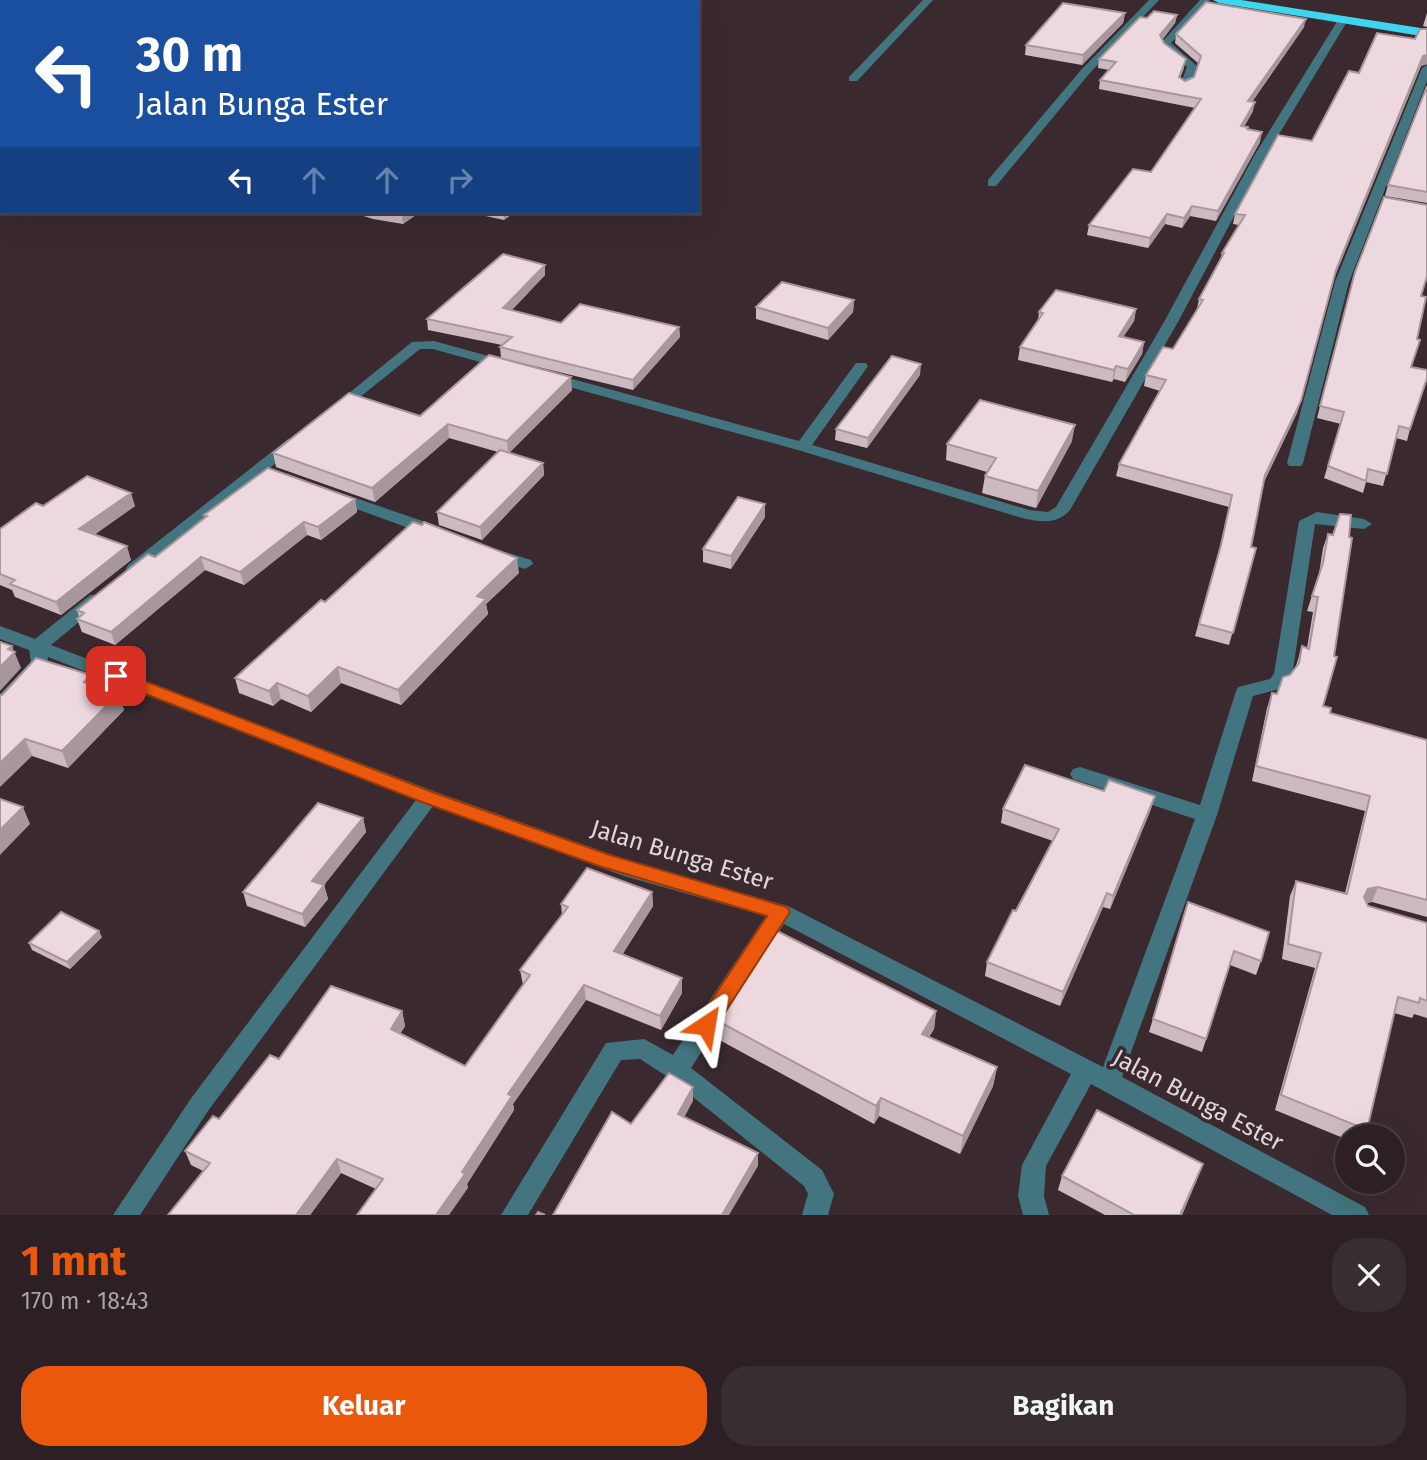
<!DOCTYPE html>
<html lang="id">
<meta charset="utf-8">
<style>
:root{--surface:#2c2024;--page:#382d31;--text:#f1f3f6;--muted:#a6a3a6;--line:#483e41;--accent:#ea580c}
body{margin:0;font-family:"Fira Sans",sans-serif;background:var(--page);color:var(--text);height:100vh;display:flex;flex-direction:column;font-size:26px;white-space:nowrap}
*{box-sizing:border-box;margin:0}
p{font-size:23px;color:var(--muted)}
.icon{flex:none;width:38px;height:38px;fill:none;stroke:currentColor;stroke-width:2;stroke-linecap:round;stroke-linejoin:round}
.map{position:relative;height:1215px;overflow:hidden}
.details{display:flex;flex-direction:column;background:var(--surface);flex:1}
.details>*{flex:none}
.hud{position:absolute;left:0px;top:0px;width:700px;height:214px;box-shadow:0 7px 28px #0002,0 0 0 2px var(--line);background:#1a4fa0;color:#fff;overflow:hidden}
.buttons{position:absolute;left:1335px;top:1124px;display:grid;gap:14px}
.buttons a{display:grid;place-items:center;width:70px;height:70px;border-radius:50%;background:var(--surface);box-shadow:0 7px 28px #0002,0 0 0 2px var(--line);font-size:35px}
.pin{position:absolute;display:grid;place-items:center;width:60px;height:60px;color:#fff;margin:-30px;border-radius:14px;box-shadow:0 4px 10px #0006}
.me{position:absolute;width:77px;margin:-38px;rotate:33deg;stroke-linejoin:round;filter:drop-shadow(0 0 5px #0008)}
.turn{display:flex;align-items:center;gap:24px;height:147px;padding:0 21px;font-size:32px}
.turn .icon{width:91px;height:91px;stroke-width:2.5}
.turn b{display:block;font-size:49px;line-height:60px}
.lanes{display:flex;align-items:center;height:66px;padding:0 21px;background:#0003;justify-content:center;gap:35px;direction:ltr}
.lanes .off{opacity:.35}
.round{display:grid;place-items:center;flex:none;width:74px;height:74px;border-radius:28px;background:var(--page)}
.headline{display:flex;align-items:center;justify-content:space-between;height:119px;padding:0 21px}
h1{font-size:42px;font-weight:700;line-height:52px;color:var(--accent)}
.primary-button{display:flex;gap:14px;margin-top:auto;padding:14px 21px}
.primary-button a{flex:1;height:80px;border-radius:28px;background:var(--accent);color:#fff;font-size:28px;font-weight:700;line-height:80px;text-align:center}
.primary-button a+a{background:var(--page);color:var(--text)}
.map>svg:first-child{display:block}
</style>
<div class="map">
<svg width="1427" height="1215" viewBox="0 0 1427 1215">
<rect width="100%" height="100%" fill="#3a2a30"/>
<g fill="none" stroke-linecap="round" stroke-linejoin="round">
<path fill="#42757f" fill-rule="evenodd" d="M56,0h12l-14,2z
M923,0h10l-76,81h-8v-4z
M1149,0h10l-70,74 -93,112h-8v-6l93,-110z
M1200,0h10l-39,43 26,23 -7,19 -5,3 -5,-3 7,-18 -23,-17 -3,-7z
M1343,17l5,3 -82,136 -88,166 -108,188c-13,15 -30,12 -48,8l-224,-68 -254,-70 -2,-3 2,-3h10l245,67 57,-78h10l2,3 -56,79 217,65 19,2 8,-5 108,-185 90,-166 84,-136z
M0,26h2v6h-2z
M1427,65v16l-78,201 -46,181 -2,3h-12l-2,-3 48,-181 87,-214z
M434,341l76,21 2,3 -7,4 -72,-20h-13l-80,64 -5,1 -7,-4 84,-68z
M293,437l8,5 -3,3 -158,128h-12l-2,-4 2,-4 160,-126z
M335,491l105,36 2,4 -2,4h-12l-99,-36 -2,-3 2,-3z
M1317,512l47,7 8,5 -8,5 -49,-5 -23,152 -9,12 -30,8 -36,119 -95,262 243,130 4,8h-37l-241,-131 -45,82 -2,30 5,19h-26l-5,-19 4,-31 49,-91 -287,-150 -93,144 131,102 12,24 -6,21h-26l6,-21 -4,-8 -136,-109 -28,-18 -19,1 -93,155h-27l105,-172 38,-4 29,16 93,-139 -142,-40 -191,-70 -225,305 -68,104h-27l79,-118 224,-297 -368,-143 -2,10 -39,43 -7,1v-17l31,-32 -2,-12 -29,-11v-13l35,13 55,-44h12l3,4 -3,4 -51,42 385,147 199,71 153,43 315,161 92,-248 -122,-40 -3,-5 3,-5 7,-2 120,38 36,-114 2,-4 32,-8 4,-5 25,-153z
M496,549l35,11 2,4 -8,5 -35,-11 -2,-4 2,-4z"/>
<path fill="#3ed5ee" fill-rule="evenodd" d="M1213,0h28l186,29v8l-208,-34z"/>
</g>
<path fill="#cdbac0" d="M69,0h64l-3,2h-61z
M1125,13l-2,10 -41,42 -57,-10 1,-10z
M1427,13v14l-4,-1z
M1177,15l-2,8 -13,17 22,28 -4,10 5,3 9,-4 5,-13 -24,-21 1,-9 128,-7 -52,75 1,9 -9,16h4v2l12,13 -44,79 -26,-5 -8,12 -17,-4 -17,24 -61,-13 2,-10 62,-53 44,-64 -96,-19 1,-9 9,-10 -11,-2 1,-9 48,-41z
M1427,29v35l-6,2 -88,214 -36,133 -34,71 -12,63 5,1 -27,97 -34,-9 24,-84 10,-45 -113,-31 3,-12 41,-73 -16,-5 2,-11 27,-26 24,-40 2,-10 21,-37 2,-9 17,-28 -6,-1 2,-10 77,-73 47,-68 56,-34z
M1427,86v117l-42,-7 3,-11z
M351,212h69l-17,12 -30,-5z
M467,212h48l-11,8z
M545,265v10l-33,35 49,13 118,4 1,10 -47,53 -132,-32 -1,-11 2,-2 -74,-15 -1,-11z
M1355,272l66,24 -10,71 -1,62 -3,12 -11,-3 -13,48 -17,-4 -3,11 -39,-15 17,-54 -24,-6z
M854,300l-1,12 -25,28 -72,-21v-12z
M1136,309l-2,12 -11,16 21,5 -2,12 -17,28 -11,-3 -2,3 -94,-22 2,-13 18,-26 1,-9z
M920,375l-53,73 -32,-8 1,-11z
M572,390l-63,63 34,10 1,12 -62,65 -43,-15 -2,-13 61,-60 -49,-14 -74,64 -99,-35 -3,-14 147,-37z
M1072,441l-36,67 -54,-15 3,-17 2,-4 -41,-12 1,-16z
M355,499l2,13 -36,28 -14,-5 -63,50 -39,-15 -90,75 -33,-13 -5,-13 2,-2 -2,-7 78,-53 50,-40 -1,-2z
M765,504v13l-34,52 -28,-7v-13z
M43,506h92l-41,29 37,25 -70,55 -46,-18 -3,-7 -12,-5v-56z
M1328,534l-5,172 7,7 97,27v177l-55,-15 -5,1 1,3 59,17v95l-13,-4 -2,4 -18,-5 -27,117 -2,6h-17v4l-73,-30 40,-142 -33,-9 8,-63 6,-15 49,12 20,-82 -113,-30 15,-73 5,-15 5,1 19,-28 6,-20 5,2 6,-36 -6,-1 12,-37 4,-26z
M519,573l-33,31 2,10 -87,91 -60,-22 -30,29 -30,-13 -8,7 -34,-13 -4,-15 90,-76z
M91,675l4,11 24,7 5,17 -56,58 -36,-12 -32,-61z
M1003,809h148l-41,100 -7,-2 -43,99 -75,-30 2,-14 66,-121 -52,-18z
M363,818l3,14 -42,53 4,14 -23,28 -58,-21 -4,-14z
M652,892l1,14 -31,49 60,38 -21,37 -75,-30 -73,104 1,6 -47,74 1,4 -92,1 -35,-16 -31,42h-142l35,-44 -12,-6 -6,-14 34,-32 60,-60 123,-48 3,15 -5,8 65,32 58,-81 -3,-15 42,-55 -1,-11z
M1188,902l73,59 -5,14 -26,-10 -28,87 -53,-20z
M102,937l-32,32 -38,-19 -3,-7z
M936,1011l-2,18 -5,8 68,30 -4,19 -33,68 -81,-38 -5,8 -160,-87v-18z
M1062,1176l136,1 -16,38h-77l-47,-25z"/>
<path fill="#a7979c" d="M118,0h15l-3,2h-13z
M690,0h12l-4,3v-1h-10z
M1125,13l-2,10 -41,42 1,-10z
M1177,15l-2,8 -16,21 1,-9z
M1306,19l-2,8 -58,83 2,-9z
M1427,55v9l-6,2 -88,215 3,-11 87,-214z
M1255,102l-2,9 -14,24 2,-9z
M1262,132l-2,10 -44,79 2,-10z
M1192,206l-2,10 -8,12 2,-10z
M405,212h15l-17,12 -1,-10z
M504,212h11l-11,8z
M1167,214l-2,10 -17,24 2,-10z
M545,265v10l-41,43 -1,-10z
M854,300l-1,12 -25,28v-12z
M1136,309l-2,12 -18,27 3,-12z
M679,327l1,10 -47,53v-10z
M1144,342l-2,12 -17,28 3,-13z
M921,364l-1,11 -53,73 1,-10z
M1116,366l-2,13 -2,3 2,-12z
M571,377l1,13 -64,64 -1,-13z
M1301,401l-4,12 -36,74 4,-12z
M448,424l1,14 -74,64 -3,-14z
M1075,425l-3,16 -36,67 2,-17z
M543,463l1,12 -62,65 -2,-13z
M131,493l4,13 -52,36 -4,-13z
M355,499l2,13 -36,28 -3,-13z
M765,504v13l-34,52v-13z
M304,522l3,13 -63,50 -4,-13z
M127,546l4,14 -70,55 -5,-13z
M201,557l4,13 -90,75 -4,-13z
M517,558l2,15 -33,31 2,10 -87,91 -3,-15 79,-94z
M12,646l9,22 -21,23v-24l8,-18z
M338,667l3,16 -30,29 -3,-16z
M91,675l6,16 -13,-9z
M277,683l4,16 -8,7 -4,-15z
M119,693l5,17 -56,58 -6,-17z
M25,739l7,17 -32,31v-24z
M1155,796l-4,13 -41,100 3,-13z
M23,807l7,17 -30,31v-25z
M363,818l3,14 -50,63 -4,-14z
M324,885l4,14 -23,28 -3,-13z
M1378,887l-6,15 -10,2 2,-7 4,-8z
M652,892l1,14 -38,60 -1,-15z
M1107,893l-4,14 -43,99 3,-14z
M99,931l3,6 -32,32 -3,-7z
M682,978v15l-21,37 -1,-14z
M584,985l2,15 -73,104 1,6 -47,74 1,4 -19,27h-13l72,-121z
M402,1011l3,15 -11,18 -3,-15z
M936,1011l-2,18 -15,23 3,-18z
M997,1067l-4,19 -33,68 3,-18z
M693,1087v14l-14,26 -1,-13z
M881,1098l-2,18 -5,8 2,-18z
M758,1153v13l-29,49h-7z
M337,1159l4,14 -31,42h-14z
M1203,1164l-21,51h-2z"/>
<path fill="#eed8df" stroke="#a7979c" stroke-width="2" d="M249,0h441l-2,2h-442z
M1206,2l100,17 -58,82 7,1 -14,24 7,1 -1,2 15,3 -44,79 -26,-5 -8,12 -17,-4 -17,24 -61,-13 44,-56 18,3 50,-73 -101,-19 16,-18 -17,-3 41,-42 7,1 7,-7 23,4 -17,20 4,8 22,16 -7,18 6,4 9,-4 7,-21 -25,-22z
M1063,3l62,10 -42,42 -57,-10z
M1420,29h7v26l-4,1 -87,214 -35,131 -36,74 -14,72 5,1 -23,85 -34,-9 22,-79 11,-50 -113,-31 47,-84 -20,-5 17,-28 10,2 30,-49 -4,-1 25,-46h-2l23,-38 -10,-1 43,-79 34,6 37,-70 10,2 18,-40 38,6z
M1427,86v106l-39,-7z
M1384,197l43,8v71l-6,20 5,1 -9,42 3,1 -9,27 16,3v8l-17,51 -11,-3 -12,48 -19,-5 -2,12 -38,-15 16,-54 -24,-6 35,-134z
M389,212h16l-3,2z
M503,254l42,11 -42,43 58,15 19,-19 99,23 -46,53 -133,-33 12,-10 -85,-18z
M782,282l72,18 -26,28 -72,-21z
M1056,290l80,19 -17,27 25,6 -16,27 -12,-3 -2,4 -94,-23 23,-34 -4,-1z
M489,355l82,22 -64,64 -59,-17 -76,64 -99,-35 76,-60 71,23z
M892,356l29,8 -53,74 -32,-9z
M980,400l95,25 -37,66 -53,-15 11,-18 -49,-14z
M500,450l43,13 -63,64 -43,-15z
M268,468l87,31 -37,28 -14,-5 -64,50 -39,-15 -90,75 -34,-13 7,-6 -7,-3 71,-56 7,3 52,-41 -3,-1z
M87,476l44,17 -52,36 48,17 -71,56 -46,-18 5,-4 -15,-6v-45l36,-26 7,3z
M738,497l27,7 -34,52 -28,-7z
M1340,514l11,1 -2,22 3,1 -18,118 3,1 -14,49 8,2 -1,5 97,27v160l-49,-13 -10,2 -4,8 4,9 59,17v78l-7,-3 -1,5 -21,-6 -31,133 -86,-35 40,-142 -33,-9 8,-63 51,13 23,-98 -114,-30 16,-73 5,1 6,-17 7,-2 9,-12 3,-17 7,3 9,-52 -6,-1 11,-33 5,-29 5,1z
M413,522l9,3 2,-3 93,36 -40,38 9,3 -88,91 -60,-23 -30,29 -31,-13 -8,8 -34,-13 86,-78 4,2z
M0,642l12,4 -4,3 7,3 -15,15z
M36,658l55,17 -7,7 35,11 -57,58 -37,-12 -25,24v-68h2z
M1025,765l79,26 5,-11 46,16 -42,100 -6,-3 -44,99 -76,-30 26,-52 3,1 43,-82 -56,-20z
M0,799l23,8 -23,23z
M318,803l45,15 -51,63 12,4 -22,29 -59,-22z
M587,868l65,24 -38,59 68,27 -22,38 -76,-31 -76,109 4,2 -50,76 3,2 -29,41h-79l26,-36 -46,-20 -41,56h-128l42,-52 -25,-12 28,-35 6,3 51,-64 9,4 52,-73 71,25 -11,18 74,37 65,-91 -10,-5 48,-63 -7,-3z
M1188,902l81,30 -8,29 -27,-10 -28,88 -53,-20z
M61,912l38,19 -32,31 -38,-19z
M775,930l161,81 -14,23 75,33 -34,69 -82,-38 -5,8 -162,-87z
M669,1073l24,14 -15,27 80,39 -36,62h-169l59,-103 19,12z
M1097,1110l106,54 -23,51h-46l-72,-39z
M538,1212l7,3h-9z"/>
<path fill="#ea580c" stroke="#983908" stroke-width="2" d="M116,670l319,123 175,62 177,52 3,5 -77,119 -7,3 -7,-3 -3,-6 3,-6 68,-103 -168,-50 -177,-64 -312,-122 -2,-4 2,-4z"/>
<g text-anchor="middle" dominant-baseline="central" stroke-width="7" stroke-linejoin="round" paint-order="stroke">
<g font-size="24" fill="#e1d6d9" stroke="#3a2a30">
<text transform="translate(682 855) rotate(17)">Jalan Bunga Ester</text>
<text transform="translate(1198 1100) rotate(28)">Jalan Bunga Ester</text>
</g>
</g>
</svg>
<div class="buttons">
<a><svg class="icon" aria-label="search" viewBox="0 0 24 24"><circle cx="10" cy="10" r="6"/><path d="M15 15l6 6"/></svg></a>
</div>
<div class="pin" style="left:116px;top:676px;background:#d93025"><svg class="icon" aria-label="arrive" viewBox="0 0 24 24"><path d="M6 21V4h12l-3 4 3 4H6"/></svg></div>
<svg class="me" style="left:706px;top:1025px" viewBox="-20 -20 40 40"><path d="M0-17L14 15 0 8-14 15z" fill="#ea580c" stroke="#fff" stroke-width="4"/></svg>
<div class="hud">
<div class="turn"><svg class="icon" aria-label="left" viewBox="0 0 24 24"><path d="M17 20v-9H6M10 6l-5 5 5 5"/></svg><div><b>30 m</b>Jalan Bunga Ester</div></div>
<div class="lanes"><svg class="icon" aria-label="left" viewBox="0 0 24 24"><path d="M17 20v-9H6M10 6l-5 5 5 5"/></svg><svg class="icon off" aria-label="ahead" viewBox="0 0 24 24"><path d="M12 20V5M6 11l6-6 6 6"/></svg><svg class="icon off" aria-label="ahead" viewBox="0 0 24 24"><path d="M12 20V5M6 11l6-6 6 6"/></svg><svg class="icon off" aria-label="right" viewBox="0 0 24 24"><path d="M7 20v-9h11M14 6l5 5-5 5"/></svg></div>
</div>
</div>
<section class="details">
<div class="headline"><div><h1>1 mnt</h1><p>170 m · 18:43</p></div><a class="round"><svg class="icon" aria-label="close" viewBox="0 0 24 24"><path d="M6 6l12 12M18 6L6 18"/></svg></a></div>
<div class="primary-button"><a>Keluar</a><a>Bagikan</a></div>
</section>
